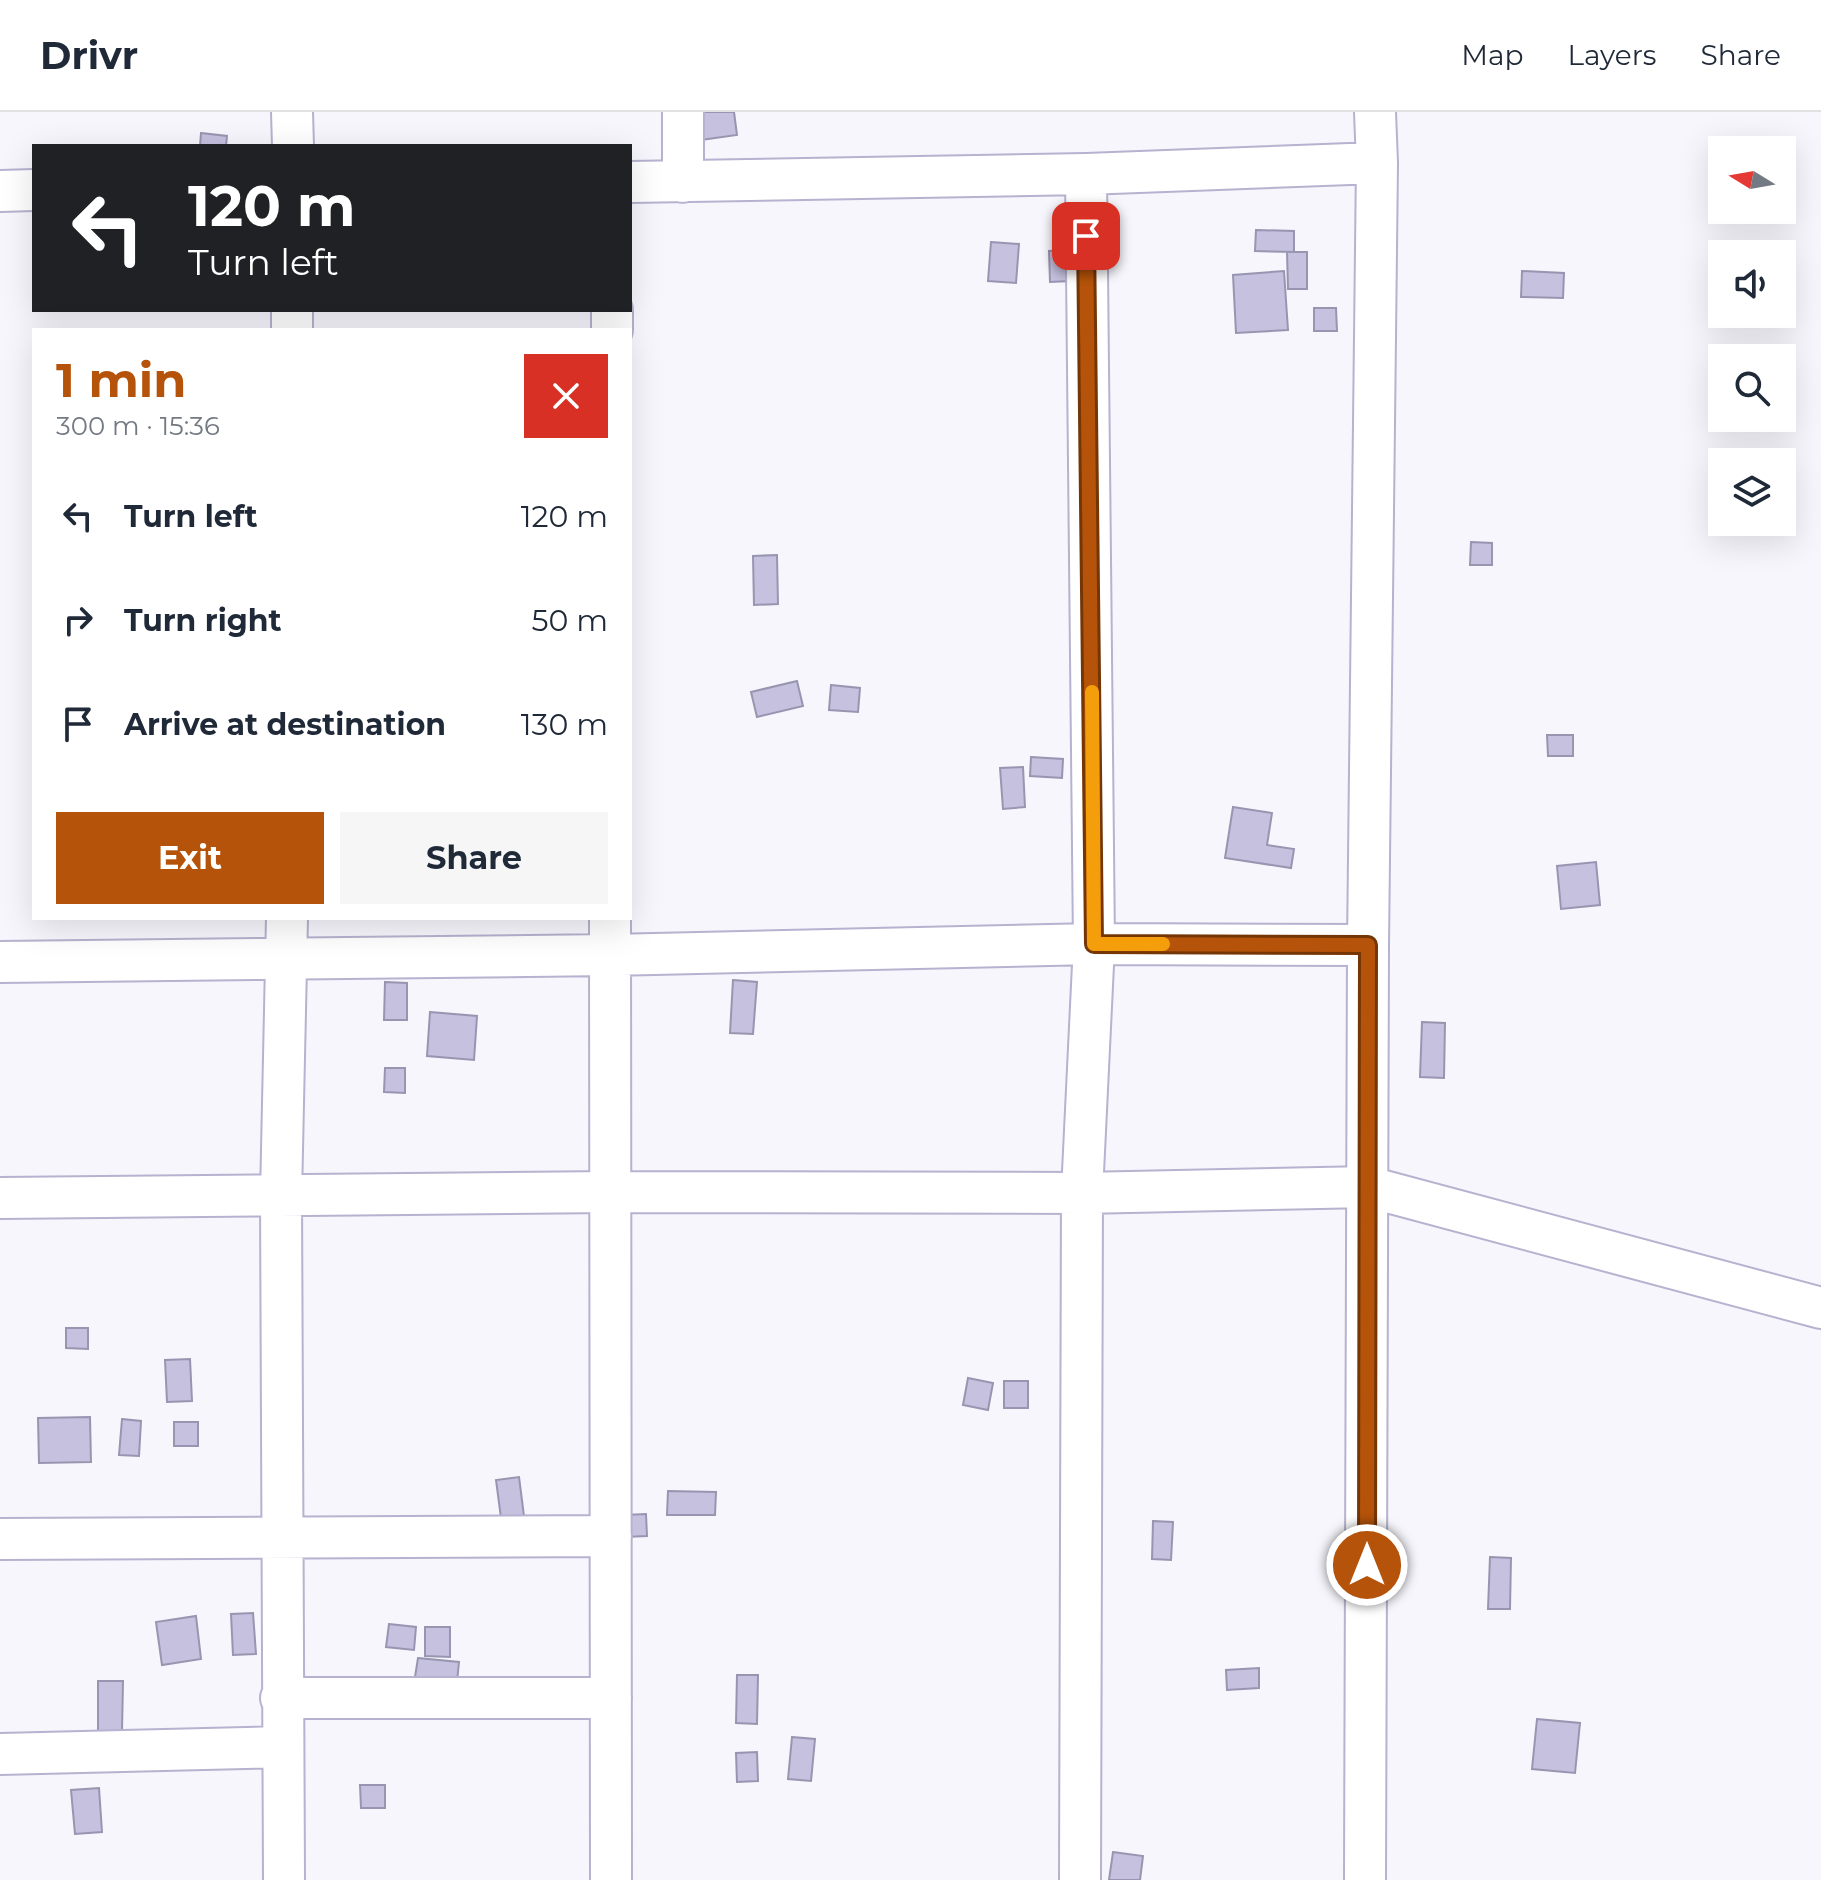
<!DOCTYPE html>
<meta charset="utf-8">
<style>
:root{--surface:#fff;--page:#f6f6f7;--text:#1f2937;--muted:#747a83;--line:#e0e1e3;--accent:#b45309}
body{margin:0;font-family:Montserrat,sans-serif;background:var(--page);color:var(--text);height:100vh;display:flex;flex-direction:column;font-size:30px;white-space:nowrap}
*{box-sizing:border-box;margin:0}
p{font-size:26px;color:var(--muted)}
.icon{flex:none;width:44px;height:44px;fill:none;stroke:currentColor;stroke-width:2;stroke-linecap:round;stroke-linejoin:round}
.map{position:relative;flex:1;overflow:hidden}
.details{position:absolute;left:32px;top:216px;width:600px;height:592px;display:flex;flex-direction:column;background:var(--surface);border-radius:0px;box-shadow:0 8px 32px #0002}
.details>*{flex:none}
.hud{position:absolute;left:32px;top:32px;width:600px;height:168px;border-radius:0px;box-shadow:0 8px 32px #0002;background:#202124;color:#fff;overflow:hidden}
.needle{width:52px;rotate:281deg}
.tools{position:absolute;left:1708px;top:24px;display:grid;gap:16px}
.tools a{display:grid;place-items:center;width:88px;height:88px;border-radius:0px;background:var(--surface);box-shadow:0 8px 32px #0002;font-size:40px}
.pin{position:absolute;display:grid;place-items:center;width:68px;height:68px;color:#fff;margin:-34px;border-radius:16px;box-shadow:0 4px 12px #0006}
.me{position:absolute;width:88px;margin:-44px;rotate:0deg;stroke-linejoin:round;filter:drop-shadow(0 0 6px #0008)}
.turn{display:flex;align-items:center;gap:28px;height:168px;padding:0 24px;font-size:36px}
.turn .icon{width:104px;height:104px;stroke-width:2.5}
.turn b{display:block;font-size:56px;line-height:68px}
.round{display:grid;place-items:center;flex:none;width:84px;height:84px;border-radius:0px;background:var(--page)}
.overview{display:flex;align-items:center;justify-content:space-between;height:136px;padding:0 24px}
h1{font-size:48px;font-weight:700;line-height:60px;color:var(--accent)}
.cta{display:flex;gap:16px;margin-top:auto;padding:16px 24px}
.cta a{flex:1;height:92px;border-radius:0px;background:var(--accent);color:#fff;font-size:32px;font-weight:700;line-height:92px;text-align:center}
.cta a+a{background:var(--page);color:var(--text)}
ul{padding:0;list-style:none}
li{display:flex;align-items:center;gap:24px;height:104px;padding:0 24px}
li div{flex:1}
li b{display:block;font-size:30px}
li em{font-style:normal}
header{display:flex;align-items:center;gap:48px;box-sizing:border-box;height:112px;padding:0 40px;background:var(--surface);border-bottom:2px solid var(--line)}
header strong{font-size:38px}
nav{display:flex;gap:44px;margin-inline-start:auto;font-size:28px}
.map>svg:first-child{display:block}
</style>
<header>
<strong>Drivr</strong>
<nav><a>Map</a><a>Layers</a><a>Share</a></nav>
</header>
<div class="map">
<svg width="1821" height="1768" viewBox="0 0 1821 1768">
<rect width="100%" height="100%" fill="#f6f6fc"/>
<path fill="#c5c1de" stroke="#9895b1" stroke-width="2" d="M675,0h59l3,23 -58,8z
M201,21l26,3 -1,10h-26z
M1256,118l38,1v21l-39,-1z
M991,130l28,2 -3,39 -28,-2z
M1069,138l1,31 -20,1 -1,-31z
M1287,140h20v37h-19z
M1284,159l4,59 -52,3 -3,-58z
M1522,159l42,2 -1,25 -42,-1z
M1314,196h22l1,23h-23z
M1471,430l21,1v22h-22z
M777,443l1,49 -24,1 -1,-49z
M797,569l6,25 -46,11 -6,-25z
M831,573l29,3 -2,24 -29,-2z
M1547,623h26v21h-25z
M1031,645l32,2 -1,19 -32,-2z
M1023,655l2,40 -22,2 -3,-41z
M1233,695l39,6 -5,32 27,4 -3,19 -66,-10z
M1596,750l4,43 -39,4 -4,-43z
M733,868l24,2 -4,52 -23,-1z
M385,870l22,1v37h-23z
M430,900l47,4 -3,44 -47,-4z
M1422,910l23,1 -1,55 -24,-1z
M385,956h20v25l-21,-1z
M66,1216h22v21l-22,-1z
M190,1247l2,42 -25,1 -2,-42z
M968,1266l25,5 -5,27 -25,-5z
M1004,1269h24v27h-24z
M90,1305l1,45 -52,1 -1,-45z
M122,1307l19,2 -2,35 -20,-1z
M174,1310h24v24h-24z
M519,1365l5,39 -23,2 -5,-38z
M668,1379l48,1 -1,23h-48z
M646,1402l1,22 -23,1v-22z
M1153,1409l20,1 -2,38 -19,-1z
M1490,1445l21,1 -1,51h-22z
M253,1501l3,41 -23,1 -2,-41z
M196,1504l5,43 -39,6 -6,-43z
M389,1512l27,3 -2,23 -28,-3z
M425,1515h25v30l-25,-1z
M418,1546l41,4 -2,20 -42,-5z
M1259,1556v20l-32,2 -1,-20z
M737,1563h21l-1,49 -21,-1z
M98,1569h25l-1,50h-24z
M1537,1607l43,4 -5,50 -43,-4z
M792,1625l23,2 -4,42 -23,-2z
M757,1640l1,29 -21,1 -1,-29z
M360,1673h25v23h-24z
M99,1676l3,44 -27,2 -4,-44z
M1113,1740l30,4 -3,24h-31z"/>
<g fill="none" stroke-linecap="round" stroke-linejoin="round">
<defs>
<path id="minor" d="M292,0l1,34
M683,0v70
M630,70l456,-8 291,-11
M0,79l34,-1
M292,218v-20
M612,218v-20
M610,806l1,962
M0,850l610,-7 484,-11 274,1
M0,1086l611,-6 471,1 287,-6 452,121
M0,1427l611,-3
M281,1586h330
M0,1642l282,-7
M284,1768l-3,-684 6,-278
M1080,1768l2,-687 12,-249 -8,-770
M1365,1768l3,-935 9,-782 -2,-51"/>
</defs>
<use href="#minor" stroke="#b6b2cf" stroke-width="44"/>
<use href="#minor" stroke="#fff" stroke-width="40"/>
</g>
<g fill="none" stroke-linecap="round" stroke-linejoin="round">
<defs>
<path id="route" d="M1086,124l8,708 274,1 -1,620"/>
</defs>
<use href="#route" stroke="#753606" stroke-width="20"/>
<use href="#route" stroke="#b45309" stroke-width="14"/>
<path stroke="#f59e0b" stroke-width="14" d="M1092,580l2,252h69"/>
</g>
</svg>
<div class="tools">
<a><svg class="needle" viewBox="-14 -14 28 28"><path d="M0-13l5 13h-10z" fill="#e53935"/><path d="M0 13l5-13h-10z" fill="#747a83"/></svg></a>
<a><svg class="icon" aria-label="sound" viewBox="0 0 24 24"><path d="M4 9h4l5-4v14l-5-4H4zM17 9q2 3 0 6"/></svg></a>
<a><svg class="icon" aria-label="search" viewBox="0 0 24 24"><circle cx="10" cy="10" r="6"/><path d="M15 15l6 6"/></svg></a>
<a><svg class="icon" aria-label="layers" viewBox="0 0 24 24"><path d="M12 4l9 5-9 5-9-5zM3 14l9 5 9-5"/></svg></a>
</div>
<div class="pin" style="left:1086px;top:124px;background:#d93025"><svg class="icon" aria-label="arrive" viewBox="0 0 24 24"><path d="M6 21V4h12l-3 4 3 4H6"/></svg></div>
<svg class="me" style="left:1367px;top:1453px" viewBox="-20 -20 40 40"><circle r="17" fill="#b45309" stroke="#fff" stroke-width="3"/><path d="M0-11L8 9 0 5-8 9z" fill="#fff"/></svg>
<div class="hud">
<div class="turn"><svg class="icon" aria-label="left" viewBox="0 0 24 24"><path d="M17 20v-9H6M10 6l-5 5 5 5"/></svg><div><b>120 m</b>Turn left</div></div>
</div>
<section class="details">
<div class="overview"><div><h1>1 min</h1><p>300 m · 15:36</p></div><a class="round" style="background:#d93025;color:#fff"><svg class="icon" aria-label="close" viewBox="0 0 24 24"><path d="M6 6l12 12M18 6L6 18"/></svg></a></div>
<ul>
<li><svg class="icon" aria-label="left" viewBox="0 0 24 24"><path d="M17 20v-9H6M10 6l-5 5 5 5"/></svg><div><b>Turn left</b></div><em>120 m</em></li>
<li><svg class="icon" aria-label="right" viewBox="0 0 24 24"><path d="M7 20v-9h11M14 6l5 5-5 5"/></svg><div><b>Turn right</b></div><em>50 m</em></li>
<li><svg class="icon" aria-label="arrive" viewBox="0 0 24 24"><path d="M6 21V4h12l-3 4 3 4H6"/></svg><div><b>Arrive at destination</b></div><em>130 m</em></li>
</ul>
<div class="cta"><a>Exit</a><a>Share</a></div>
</section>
</div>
